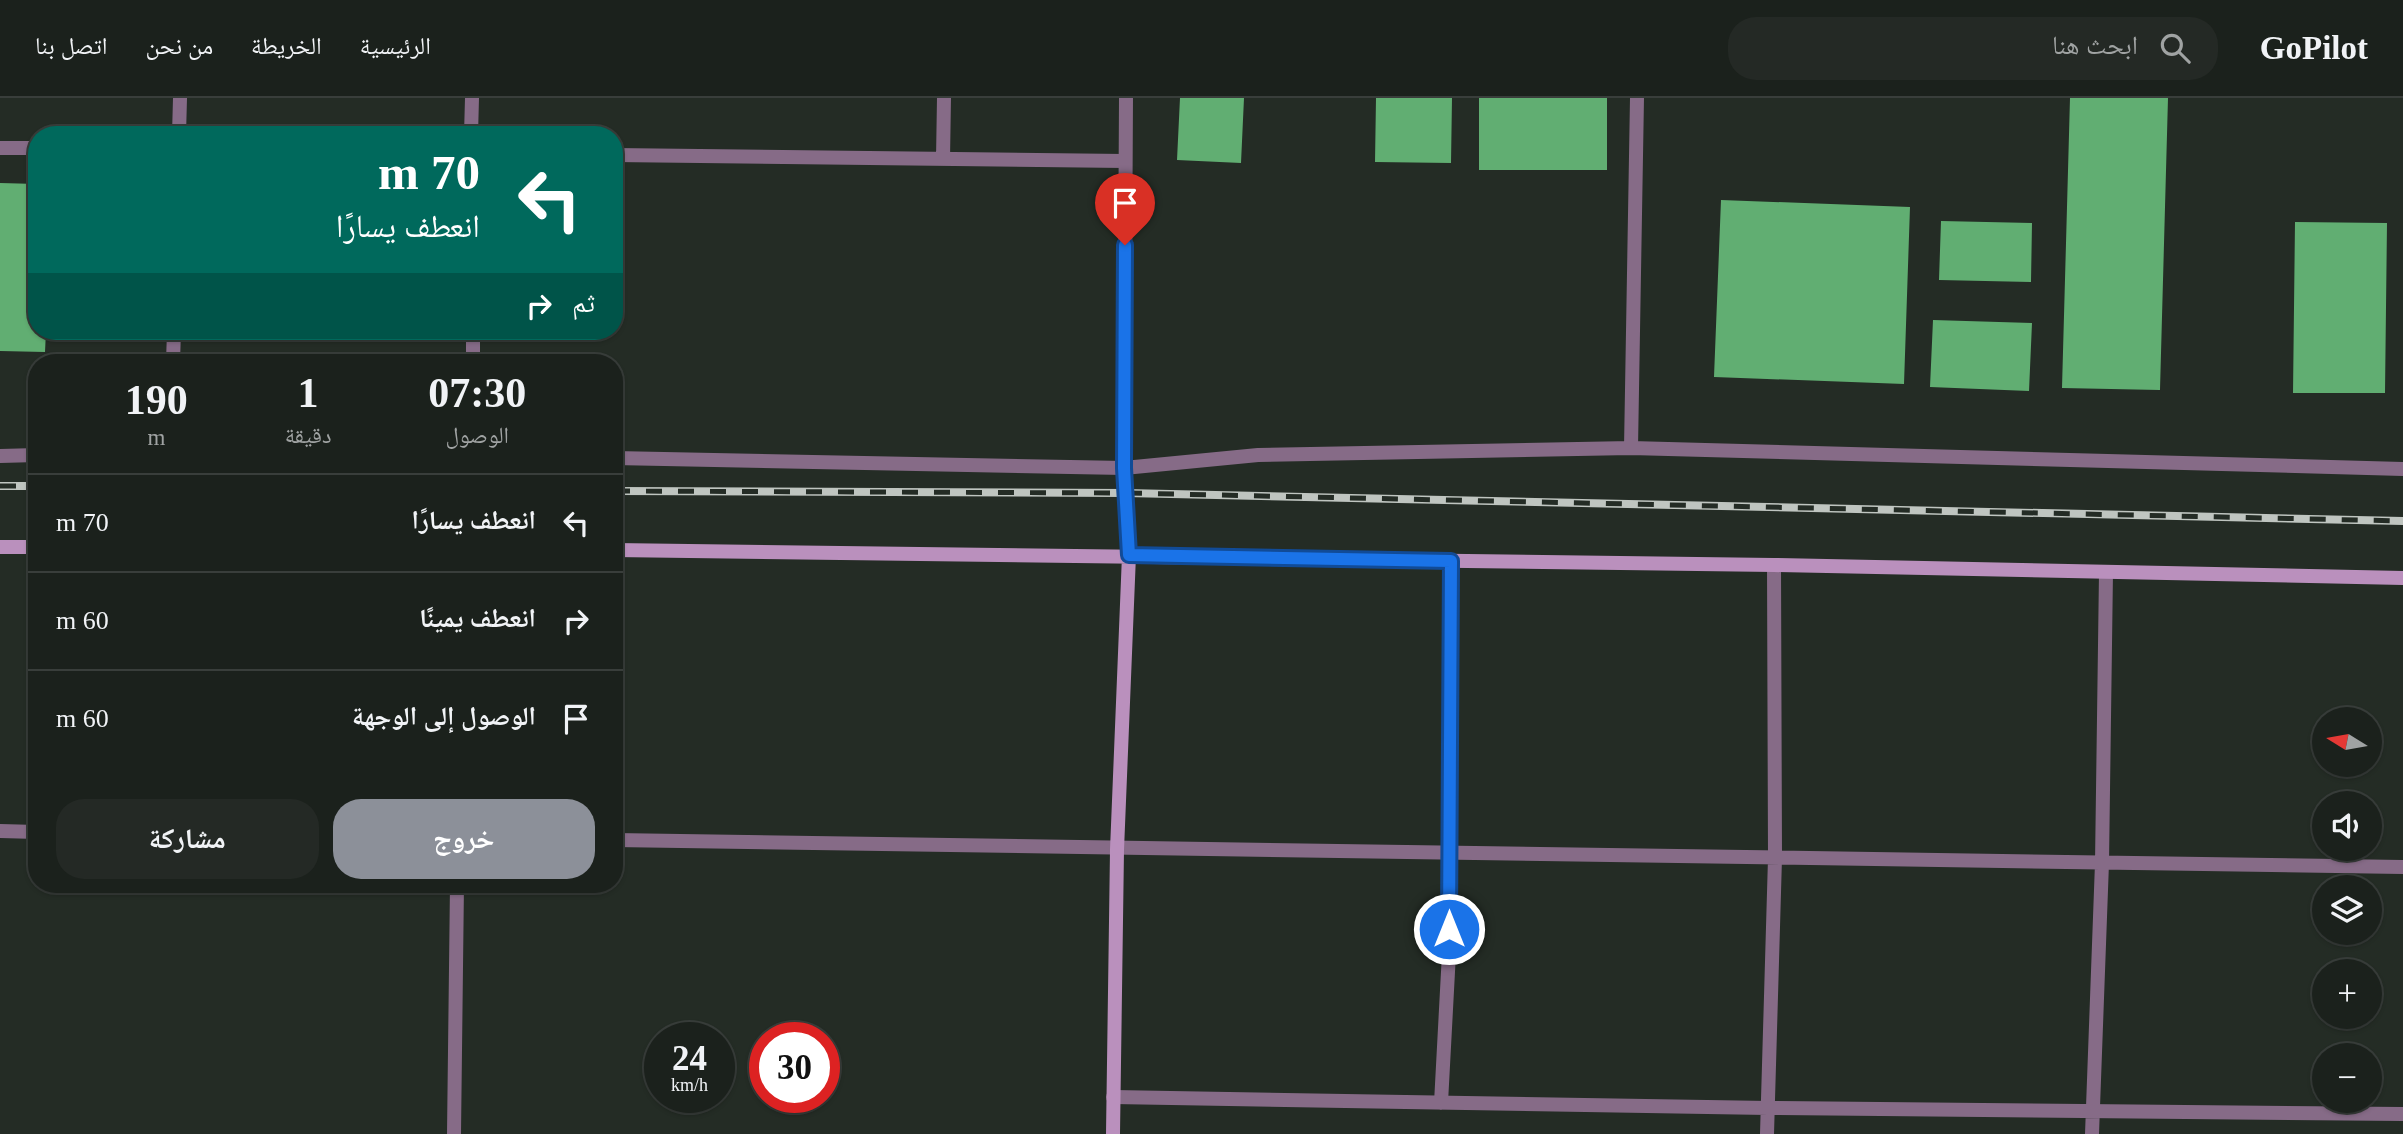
<!DOCTYPE html>
<html lang="ar">
<meta charset="utf-8">
<style>
:root{--surface:#1b211c;--page:#242925;--text:#f1f3f6;--muted:#a0a3a3;--line:#393e3b;--accent:#8c9099}
body{margin:0;font-family:"Times New Roman","Noto Naskh Arabic",serif;background:var(--page);color:var(--text);direction:rtl;height:100vh;display:flex;flex-direction:column;font-size:26px;white-space:nowrap}
*{box-sizing:border-box;margin:0}
p{font-size:23px;color:var(--muted)}
.icon{flex:none;width:38px;height:38px;fill:none;stroke:currentColor;stroke-width:2;stroke-linecap:round;stroke-linejoin:round}
.map{position:relative;flex:1;overflow:hidden;direction:ltr}
.side{position:absolute;left:28px;top:256px;width:595px;height:539px;display:flex;flex-direction:column;background:var(--surface);border-radius:28px;box-shadow:0 2px 5px #0004,0 0 0 2px var(--line);direction:rtl}
.side>*{flex:none}
.top-card{position:absolute;left:28px;top:28px;width:595px;height:214px;border-radius:28px;box-shadow:0 2px 5px #0004,0 0 0 2px var(--line);direction:rtl;background:#00695c;color:#fff;overflow:hidden}
.needle{width:46px;rotate:281deg}
.fabs{position:absolute;left:2312px;top:609px;display:grid;gap:14px}
.fabs a{display:grid;place-items:center;width:70px;height:70px;border-radius:50%;background:var(--surface);box-shadow:0 2px 5px #0004,0 0 0 2px var(--line);font-size:35px}
.speed{position:absolute;left:644px;top:924px;display:flex;gap:14px;font-size:35px;font-weight:700;text-align:center}
.speed>*{display:grid;place-content:center;width:91px;height:91px;border-radius:50%;background:var(--surface);box-shadow:0 2px 5px #0004,0 0 0 2px var(--line);line-height:1}
.speed small{font-size:18px;font-weight:400}
.speed .limit{border:10px solid #d22;background:#fff;color:#111}
.pin{position:absolute;display:grid;place-items:center;width:60px;height:60px;color:#fff;margin:-72px -30px;border-radius:50% 50% 50% 0;rotate:-45deg;box-shadow:0 0 7px #0007}
.pin .icon{rotate:45deg}
.me{position:absolute;width:77px;margin:-38px;rotate:0deg;stroke-linejoin:round;filter:drop-shadow(0 0 5px #0008)}
.turn{display:flex;align-items:center;gap:24px;height:147px;padding:0 28px;font-size:32px}
.turn .icon{width:91px;height:91px;stroke-width:2.5}
.turn b{display:block;font-size:49px;line-height:60px}
.then{display:flex;align-items:center;height:66px;padding:0 28px;background:#0003;gap:14px;font-size:26px}
.eta{display:flex;justify-content:space-evenly;align-items:center;height:119px;text-align:center}
.eta b{font-size:42px;font-weight:700;line-height:49px}
.cta{display:flex;gap:14px;margin-top:auto;padding:14px 28px}
.cta a{flex:1;height:80px;border-radius:28px;background:var(--accent);color:#fff;font-size:28px;font-weight:700;line-height:80px;text-align:center}
.cta a+a{background:var(--page);color:var(--text)}
ul{padding:0;list-style:none}
li{display:flex;align-items:center;gap:21px;height:98px;padding:0 28px;border-top:2px solid var(--line)}
li div{flex:1}
li b{display:block;font-size:26px}
li em{font-style:normal}
header{display:flex;align-items:center;gap:42px;box-sizing:border-box;height:98px;padding:0 35px;background:var(--surface);border-bottom:2px solid var(--line)}
header strong{font-size:33px}
nav{display:flex;gap:38px;margin-inline-start:auto;font-size:24px}
.search{width:490px;height:63px;background:var(--page);display:flex;align-items:center;gap:18px;box-sizing:border-box;padding:0 24px;border-radius:28px;color:var(--muted);font-size:26px}
.map>svg:first-child{display:block}
</style>
<header>
<strong>GoPilot</strong>
<div class="search"><svg class="icon" aria-label="search" viewBox="0 0 24 24"><circle cx="10" cy="10" r="6"/><path d="M15 15l6 6"/></svg>ابحث هنا</div>
<nav><a>الرئيسية</a><a>الخريطة</a><a>من نحن</a><a>اتصل بنا</a></nav>
</header>
<div class="map">
<svg width="2403" height="1036" viewBox="0 0 2403 1036">
<rect width="100%" height="100%" fill="#242c25"/>
<path fill="#61ae72" d="M1180,0h64l-3,65 -64,-3z
M1376,0h76l-1,65 -76,-1z
M1479,0h128v72h-128z
M2070,0h98l-8,292 -98,-2z
M0,85l37,1v147h9l-1,21 -45,-1z
M1721,102l189,7 -6,177 -190,-7z
M1941,123l91,2 -1,59 -92,-2z
M2295,124l92,1 -2,170h-92z
M1933,222l99,3 -3,68 -99,-4z"/>
<g fill="none" stroke-linecap="round" stroke-linejoin="round">
<path stroke="#866b87" stroke-width="14" d="M179,37l1,-37
M471,37l1,-37
M0,50h37
M614,57l511,6
M943,61l1,-61
M473,233v31
M173,264l1,-31
M1631,350l6,-350
M0,358l37,-1
M614,360l510,10 134,-13 373,-7 772,21
M0,733l37,1
M614,742l1789,27
M1113,999l655,11 635,6
M1441,1005l8,-150 2,-393
M454,1036l3,-250
M1767,1036l8,-276 -1,-293
M2092,1036l10,-271 4,-291"/>
<path stroke="#866b87" stroke-width="14" d="M1126,0l-2,370 5,87"/>
<path stroke="#ba90bd" stroke-width="14" d="M0,449h37
M614,452l1160,15 629,13
M1113,1036l4,-284 12,-295"/>
<defs>
<path id="rail" d="M0,388h37
M614,393l512,2 1277,28"/>
</defs>
<use href="#rail" stroke="#bfc5c0" stroke-width="8"/>
<use href="#rail" stroke="#242c25" stroke-width="5" stroke-dasharray="16" stroke-linecap="butt"/>
</g>
<g fill="none" stroke-linecap="round" stroke-linejoin="round">
<defs>
<path id="route" d="M1125,147l-1,223 5,87 322,6 -2,368"/>
</defs>
<use href="#route" stroke="#114b97" stroke-width="18"/>
<use href="#route" stroke="#1a73e8" stroke-width="12"/>
</g>
</svg>
<div class="fabs">
<a><svg class="needle" viewBox="-14 -14 28 28"><path d="M0-13l5 13h-10z" fill="#e53935"/><path d="M0 13l5-13h-10z" fill="#a0a3a3"/></svg></a>
<a><svg class="icon" aria-label="sound" viewBox="0 0 24 24"><path d="M4 9h4l5-4v14l-5-4H4zM17 9q2 3 0 6"/></svg></a>
<a><svg class="icon" aria-label="layers" viewBox="0 0 24 24"><path d="M12 4l9 5-9 5-9-5zM3 14l9 5 9-5"/></svg></a>
<a>+</a>
<a>−</a>
</div>
<div class="speed"><div>24<small>km/h</small></div><div class="limit">30</div></div>
<div class="pin" style="left:1125px;top:147px;background:#d93025"><svg class="icon" aria-label="arrive" viewBox="0 0 24 24"><path d="M6 21V4h12l-3 4 3 4H6"/></svg></div>
<svg class="me" style="left:1449px;top:831px" viewBox="-20 -20 40 40"><circle r="17" fill="#1a73e8" stroke="#fff" stroke-width="3"/><path d="M0-11L8 9 0 5-8 9z" fill="#fff"/></svg>
<div class="top-card">
<div class="turn"><svg class="icon" aria-label="left" viewBox="0 0 24 24"><path d="M17 20v-9H6M10 6l-5 5 5 5"/></svg><div><b>70 m</b>انعطف يسارًا</div></div>
<div class="then">ثم<svg class="icon" aria-label="right" viewBox="0 0 24 24"><path d="M7 20v-9h11M14 6l5 5-5 5"/></svg></div>
</div>
<section class="side">
<div class="eta">
<div><b>07:30</b><p>الوصول</p></div>
<div><b>1</b><p>دقيقة</p></div>
<div><b>190</b><p>m</p></div>
</div>
<ul>
<li><svg class="icon" aria-label="left" viewBox="0 0 24 24"><path d="M17 20v-9H6M10 6l-5 5 5 5"/></svg><div><b>انعطف يسارًا</b></div><em>70 m</em></li>
<li><svg class="icon" aria-label="right" viewBox="0 0 24 24"><path d="M7 20v-9h11M14 6l5 5-5 5"/></svg><div><b>انعطف يمينًا</b></div><em>60 m</em></li>
<li><svg class="icon" aria-label="arrive" viewBox="0 0 24 24"><path d="M6 21V4h12l-3 4 3 4H6"/></svg><div><b>الوصول إلى الوجهة</b></div><em>60 m</em></li>
</ul>
<div class="cta"><a>خروج</a><a>مشاركة</a></div>
</section>
</div>
